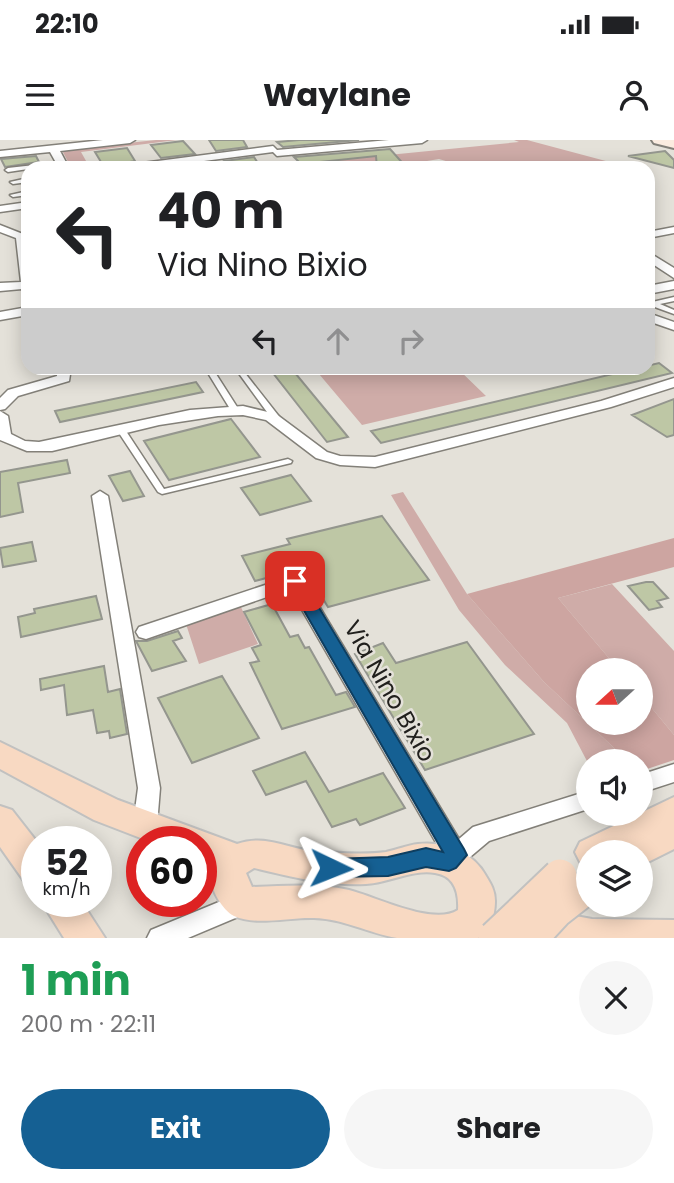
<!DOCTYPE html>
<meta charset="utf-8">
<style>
:root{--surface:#fff;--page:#f6f6f6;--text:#202124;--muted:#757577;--accent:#156093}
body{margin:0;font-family:Poppins,sans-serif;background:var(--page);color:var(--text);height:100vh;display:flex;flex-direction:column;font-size:26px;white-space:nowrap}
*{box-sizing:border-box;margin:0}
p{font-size:23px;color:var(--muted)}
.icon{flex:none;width:38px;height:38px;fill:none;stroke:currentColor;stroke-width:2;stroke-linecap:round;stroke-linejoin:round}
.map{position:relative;height:798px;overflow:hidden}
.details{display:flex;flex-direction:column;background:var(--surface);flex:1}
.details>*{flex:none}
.hud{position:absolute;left:21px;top:21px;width:634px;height:214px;border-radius:21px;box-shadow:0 4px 18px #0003;background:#fff;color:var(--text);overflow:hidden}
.needle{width:46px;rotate:249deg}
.fabs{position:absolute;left:576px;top:518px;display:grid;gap:14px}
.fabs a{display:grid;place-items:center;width:77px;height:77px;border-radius:50%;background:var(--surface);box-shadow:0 4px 18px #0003;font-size:35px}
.speed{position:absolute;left:21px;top:686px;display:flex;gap:14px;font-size:35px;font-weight:700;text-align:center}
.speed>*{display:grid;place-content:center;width:91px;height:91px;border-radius:50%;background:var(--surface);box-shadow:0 4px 18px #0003;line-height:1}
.speed small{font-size:18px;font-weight:400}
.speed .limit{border:10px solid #d22;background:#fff;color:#111}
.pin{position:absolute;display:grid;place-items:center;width:60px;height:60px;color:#fff;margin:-30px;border-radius:14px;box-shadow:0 4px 10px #0006}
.me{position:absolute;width:77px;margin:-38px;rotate:92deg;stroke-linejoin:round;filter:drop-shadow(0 0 5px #0008)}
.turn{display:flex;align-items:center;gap:24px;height:147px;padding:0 21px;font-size:32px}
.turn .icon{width:91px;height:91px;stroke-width:2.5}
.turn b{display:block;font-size:49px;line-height:60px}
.lanes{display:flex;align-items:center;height:66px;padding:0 21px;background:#0003;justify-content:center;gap:35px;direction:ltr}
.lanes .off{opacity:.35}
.round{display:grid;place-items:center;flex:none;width:74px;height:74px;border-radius:37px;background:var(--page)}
.overview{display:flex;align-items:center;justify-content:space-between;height:119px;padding:0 21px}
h1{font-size:42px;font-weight:700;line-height:52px;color:#1e9e55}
.action{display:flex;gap:14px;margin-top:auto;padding:14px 21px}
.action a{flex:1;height:80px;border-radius:42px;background:var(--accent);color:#fff;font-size:28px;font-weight:700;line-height:80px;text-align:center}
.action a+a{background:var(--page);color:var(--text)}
.status{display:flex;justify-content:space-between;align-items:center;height:49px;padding:0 35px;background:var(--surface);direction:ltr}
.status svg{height:19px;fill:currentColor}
header{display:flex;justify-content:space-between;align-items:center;height:91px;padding:0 21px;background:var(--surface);font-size:32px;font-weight:700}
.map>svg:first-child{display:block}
</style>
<div class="status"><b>22:10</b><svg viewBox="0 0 49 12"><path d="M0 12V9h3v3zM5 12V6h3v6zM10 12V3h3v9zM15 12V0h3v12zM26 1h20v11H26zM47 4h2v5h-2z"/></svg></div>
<header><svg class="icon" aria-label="menu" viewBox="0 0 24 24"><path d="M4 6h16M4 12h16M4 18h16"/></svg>Waylane<svg class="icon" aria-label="person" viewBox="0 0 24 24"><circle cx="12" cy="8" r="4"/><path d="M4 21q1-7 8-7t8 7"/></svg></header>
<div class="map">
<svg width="674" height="798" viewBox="0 0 674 798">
<rect width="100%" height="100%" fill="#e4e1d9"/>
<path fill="#cfaca8" d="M156,0h21l-96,12 9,16h-19l-9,-18z
M514,0h13l105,28h-163l-30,-9 -18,3 5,5 -6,1 -41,-3 -22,3h-56l-4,-4 222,-22z
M314,228h143l29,28 -124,29z
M403,352l64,102 77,88 84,79 -40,2 -21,-40 -62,-58 -46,-55 -68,-115z
M612,444l62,67v84l-33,-40 -1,-25h-21l-61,-72z
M240,465l18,39 -59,20 -13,-40z"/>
<path fill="#cda5a1" d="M674,398v29l-116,31 61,72h-31v53h52l1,-28 33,40v25l-33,11 -1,-10h-12l-84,-79 -77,-88z"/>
<path fill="#bec7a5" stroke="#94968e" stroke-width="2" d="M209,0h34l4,7 -31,4z
M299,0h60l-76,7 -6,-5z
M183,1l12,13 -34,4 -10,-13z
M127,8l8,13 -31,6 -9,-15z
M390,9l17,19h-30l-1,-12 -75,8 -7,-7z
M665,11l9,9v8l-46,-12z
M36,16l3,6 -34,5 -4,-8z
M254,17l7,11h-33l-4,-7z
M659,223l13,10 -291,70 -10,-12z
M269,228h22l57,69 -21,5z
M196,242l7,10 -143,30 -5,-11z
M674,259v36l-7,2 -35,-22z
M231,279l29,38 -91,23 -25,-39z
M67,320l3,13 -52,10 5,29 -23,5v-45z
M130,331l14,25 -21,5 -14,-25z
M291,335l20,26 -51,14 -19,-27z
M382,376l47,64 -101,27 -24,-39 -49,13 -13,-25 48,-12 -3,-5z
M32,402l4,19 -33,6 -3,-19z
M646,442h7l15,16 -11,3 5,6 -13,3 -21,-24z
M96,456l6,23 -81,18 -3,-20 17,-4 -1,-4z
M272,464l18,33 8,-2 7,13 4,-1 27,48 10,-3 9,15 -73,22 -32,-66 9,-2 -7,-13 9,-3 -17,-33z
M178,491l4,7 -9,3 13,20 -34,10 -16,-30h11z
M467,502l67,92 -109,36 -70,-116 28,-11 13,20z
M104,526l4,26 12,-3 7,45 -17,4 -1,-7 -12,2 -4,-23 -26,5 -3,-30 -23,5 -1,-11z
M222,536l37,62 -67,25 -34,-65z
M305,612l24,40 54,-19 22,35 -45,17 -4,-6 -24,8 -26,-46 -40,14 -13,-24z"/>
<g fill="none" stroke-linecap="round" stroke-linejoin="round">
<defs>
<path id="lane" d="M61,22l2,1v2l-35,3v1l-20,3 -3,-2 3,-2z
M28,38v4l-15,2 -3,-2z
M28,51v4l-15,2 -3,-2z
M674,157v4l-14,3 14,6v4l-22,-8 -4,1v-4z
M217,228h9l-10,6 23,36 -1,2h-6l-24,-39z
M235,228h6l40,51 1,2 -1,2h-6z
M118,288h6l40,61 124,-30 4,2 -1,2 -129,31 -4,-2 -41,-62z"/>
<path id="street" d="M103,0h32l-5,3 -70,8 9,17h-10l-9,-16 -50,5v-6z
M389,0h38l-5,3 -145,13 -4,-4 -123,16h-28l5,-3 146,-19 4,4z
M28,62v6l-28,4v-6z
M0,85l28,11v57l-6,-4 -22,2v-8l21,-1 -5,-44 -16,-6z
M674,87v6l-26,5v-6z
M648,112l26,16v10l-26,-17z
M674,141v8l-26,5v-8z
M28,167v8l-28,5v-8z
M648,173l26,9v8l-26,-9z
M57,228h14l-2,13 -51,15 -13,13 -5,1v-12l8,-8 49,-14z
M674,238v9l-63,20 -236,60 -35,-2 -24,-7 -50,-38 -23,-5 -25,1 -59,9 -107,26h-25l-27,-11v-29l8,5 3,18 14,7 14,1 151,-32 53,-4 33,8 51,38 13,4 35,1 226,-56z
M100,351l8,5 52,292 -3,37 -4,7 -8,2 -8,-2 -4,-7 5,-37 -46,-292z
M295,435l9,6 155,258 14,-12 115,-36v18l-99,32 -32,27 -8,3 -8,-3 -4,-7 5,-8 -152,-264 -144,50 -7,-2 -3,-5 3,-5z
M674,624v18l-34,11v-18z
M243,752l9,3 3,8 -3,8 -64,27h-41l4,-8z"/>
<path id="secondary" d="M652,0h22v8l-20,-5z"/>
<path id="primary" d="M0,602l118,58 119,44c31,-11 53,7 84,8 22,1 44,3 65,0 11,-2 21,-7 32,-8 27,-3 55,8 68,32 5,8 9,15 9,25 0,13 -4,30 -17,37 -26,0 -56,0 -81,0 -29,-5 -53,-19 -83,-20 -24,-1 -58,8 -80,-2 -14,-7 -29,-36 -22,-51l-11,-4v-19h-50l-57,-22 -94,-51zM254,728c38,9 73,18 112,16 22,-1 47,-15 69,-11 20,3 24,20 23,37 -25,16 -81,-13 -109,-20 -31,-7 -65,-4 -97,-3l-6,-14z
M674,657v52l-34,17v-14h-52v13l-8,-3 -5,-10 5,-10z
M0,666l12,4 25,32v43l-13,-4 -24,-34z
M41,761h40l24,37h-41z
M526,767l66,12 82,1v18h-152l-9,-3 -6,-12 6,-12z"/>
</defs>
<use href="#lane" stroke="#838079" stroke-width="3"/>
<use href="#street" stroke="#838079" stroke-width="3"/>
<use href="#secondary" stroke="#838079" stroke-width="4"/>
<use href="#primary" stroke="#c1c1c0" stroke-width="4"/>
<use href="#lane" fill="#fff" fill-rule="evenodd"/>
<use href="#street" fill="#fff" fill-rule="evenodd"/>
<use href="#secondary" fill="#fbece0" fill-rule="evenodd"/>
<use href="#primary" fill="#f8d9c2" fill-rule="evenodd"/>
<defs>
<path id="primary-bridge" d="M495,798l65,-62
M531,798l25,-27 32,-25"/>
</defs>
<use href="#primary-bridge" stroke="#c1c1c0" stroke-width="37" stroke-linecap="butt"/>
<use href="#primary-bridge" stroke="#f8d9c2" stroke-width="33"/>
</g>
<path fill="#156093" stroke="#0e3e60" stroke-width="2" d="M295,436l8,5 161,268 3,6 -11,13 -7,3 -23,-4 -38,9 -57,1 -8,-3 -3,-6 3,-7 8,-2 57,-2 38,-9 17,4 -156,-271z"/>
<g text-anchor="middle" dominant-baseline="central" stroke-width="5" stroke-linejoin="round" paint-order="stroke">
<g font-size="24" fill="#21201d" stroke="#e4e1d9">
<text transform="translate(390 551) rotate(60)">Via Nino Bixio</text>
</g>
</g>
</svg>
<div class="fabs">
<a><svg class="needle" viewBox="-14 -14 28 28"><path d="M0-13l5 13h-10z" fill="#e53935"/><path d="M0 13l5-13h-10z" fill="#757577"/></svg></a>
<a><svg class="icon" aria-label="sound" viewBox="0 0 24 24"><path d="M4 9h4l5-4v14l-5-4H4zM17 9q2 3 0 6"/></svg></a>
<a><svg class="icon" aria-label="layers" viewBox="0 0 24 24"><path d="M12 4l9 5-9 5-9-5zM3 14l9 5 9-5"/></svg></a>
</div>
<div class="speed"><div>52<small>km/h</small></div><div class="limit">60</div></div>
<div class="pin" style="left:295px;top:441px;background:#d93025"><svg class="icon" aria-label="arrive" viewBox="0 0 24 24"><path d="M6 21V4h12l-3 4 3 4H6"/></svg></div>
<svg class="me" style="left:331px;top:728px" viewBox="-20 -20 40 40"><path d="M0-17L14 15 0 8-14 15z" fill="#156093" stroke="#fff" stroke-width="4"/></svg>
<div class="hud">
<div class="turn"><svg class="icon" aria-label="left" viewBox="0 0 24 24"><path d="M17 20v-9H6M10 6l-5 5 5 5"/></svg><div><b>40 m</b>Via Nino Bixio</div></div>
<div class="lanes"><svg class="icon" aria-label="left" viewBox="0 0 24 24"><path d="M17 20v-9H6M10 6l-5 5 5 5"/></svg><svg class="icon off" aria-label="ahead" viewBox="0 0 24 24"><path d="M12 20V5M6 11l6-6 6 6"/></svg><svg class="icon off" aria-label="right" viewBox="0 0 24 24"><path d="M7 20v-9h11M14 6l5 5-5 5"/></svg></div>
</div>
</div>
<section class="details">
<div class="overview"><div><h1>1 min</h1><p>200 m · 22:11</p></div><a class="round"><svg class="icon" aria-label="close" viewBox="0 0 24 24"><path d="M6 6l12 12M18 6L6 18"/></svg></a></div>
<div class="action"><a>Exit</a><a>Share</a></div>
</section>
